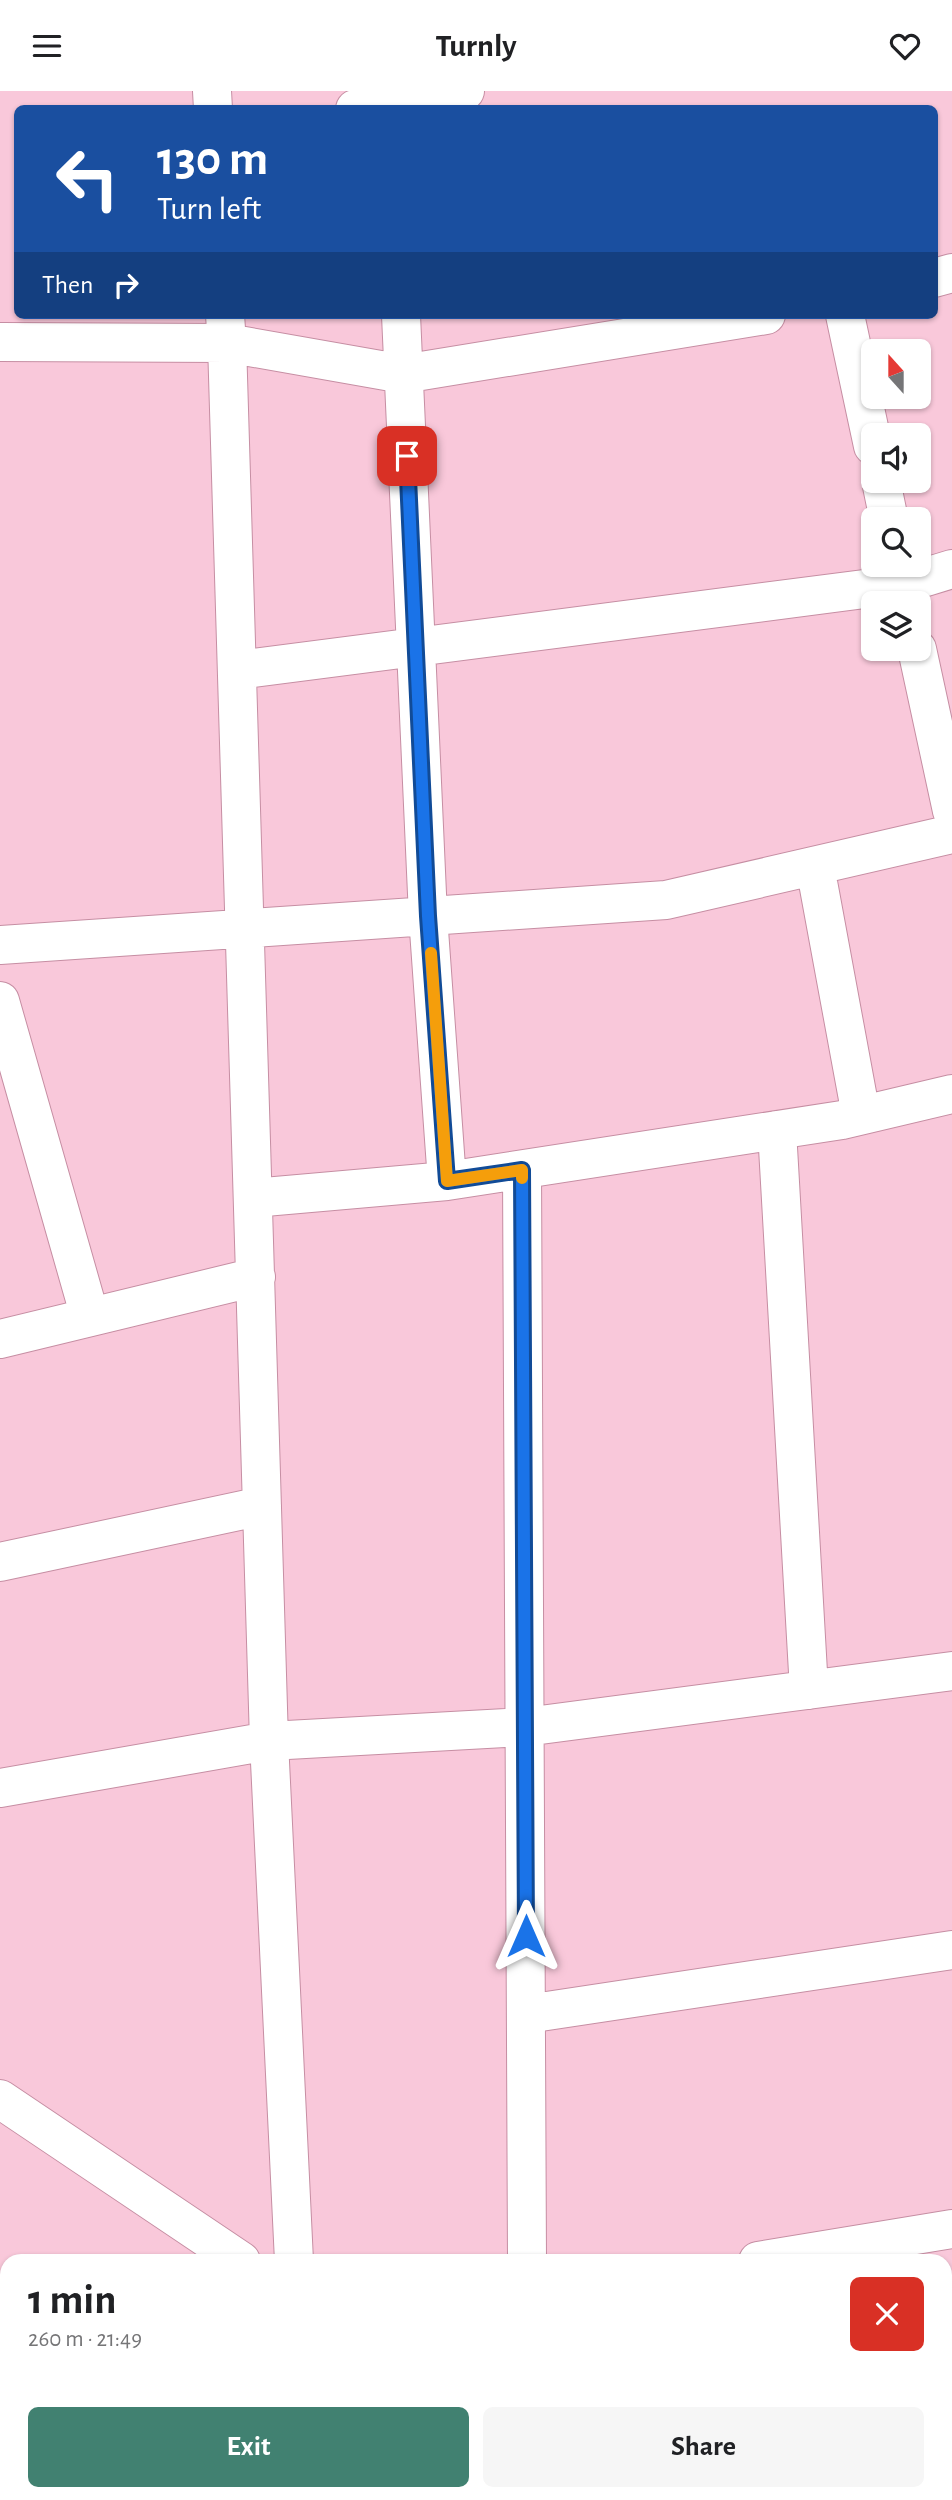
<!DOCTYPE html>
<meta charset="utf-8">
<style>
:root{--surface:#fff;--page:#f6f6f6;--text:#202124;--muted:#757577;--accent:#418171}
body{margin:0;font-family:"Alegreya Sans",sans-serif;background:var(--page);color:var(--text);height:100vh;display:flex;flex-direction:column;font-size:26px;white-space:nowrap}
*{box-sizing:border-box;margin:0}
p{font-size:23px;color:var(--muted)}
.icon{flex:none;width:38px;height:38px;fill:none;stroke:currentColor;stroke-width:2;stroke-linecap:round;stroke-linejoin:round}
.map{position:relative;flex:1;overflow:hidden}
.panel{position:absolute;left:0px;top:2163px;width:952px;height:247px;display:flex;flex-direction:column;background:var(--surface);border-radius:21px 21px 0 0;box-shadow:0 2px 5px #0004}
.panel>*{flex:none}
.guide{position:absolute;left:14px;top:14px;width:924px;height:214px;border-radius:10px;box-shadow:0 2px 5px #0004;background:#1a4fa0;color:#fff;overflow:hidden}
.needle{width:46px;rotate:339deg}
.controls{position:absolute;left:861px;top:248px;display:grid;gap:14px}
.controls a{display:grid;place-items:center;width:70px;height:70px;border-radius:10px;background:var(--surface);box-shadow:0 2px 5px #0004;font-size:35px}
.pin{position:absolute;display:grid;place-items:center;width:60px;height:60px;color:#fff;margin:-30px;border-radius:14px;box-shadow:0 4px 10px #0006}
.me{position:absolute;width:77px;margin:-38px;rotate:0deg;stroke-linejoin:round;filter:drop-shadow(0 0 5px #0008)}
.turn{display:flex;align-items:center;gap:24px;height:147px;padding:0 28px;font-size:32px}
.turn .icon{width:91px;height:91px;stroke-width:2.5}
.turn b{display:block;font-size:49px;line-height:60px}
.then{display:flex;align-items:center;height:66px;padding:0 28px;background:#0003;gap:14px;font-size:26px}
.round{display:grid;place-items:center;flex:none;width:74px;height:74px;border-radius:10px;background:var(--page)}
.overview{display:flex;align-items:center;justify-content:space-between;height:119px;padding:0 28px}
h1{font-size:42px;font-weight:600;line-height:52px}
.primary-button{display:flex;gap:14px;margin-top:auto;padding:14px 28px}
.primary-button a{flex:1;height:80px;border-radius:10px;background:var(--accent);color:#fff;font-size:28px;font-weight:600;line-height:80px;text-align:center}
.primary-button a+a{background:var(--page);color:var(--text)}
header{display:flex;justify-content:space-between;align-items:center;height:91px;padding:0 28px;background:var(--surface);font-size:32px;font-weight:600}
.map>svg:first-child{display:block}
</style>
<header><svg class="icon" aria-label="menu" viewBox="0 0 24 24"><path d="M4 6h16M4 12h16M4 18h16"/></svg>Turnly<svg class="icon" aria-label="heart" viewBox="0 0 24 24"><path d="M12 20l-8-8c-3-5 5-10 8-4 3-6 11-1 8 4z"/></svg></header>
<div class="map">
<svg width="952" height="2409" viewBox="0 0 952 2409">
<rect width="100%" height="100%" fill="#f9c8da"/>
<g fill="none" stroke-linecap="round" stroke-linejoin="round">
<defs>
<path id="minor" d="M212,0l1,18
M355,18l110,-18
M934,187l18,-5
M401,224l27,601 19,265 395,-61 110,-26
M845,224l28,131
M0,251l227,1 -2,-28
M881,390l8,39
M917,558l35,162
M238,579l665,-86 49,-15
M815,775l46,249
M0,854l666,-45 286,-66
M0,910l90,316
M777,1039l32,560
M522,1079l5,1091
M253,1107l194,-17
M0,1248l256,-62
M0,1471l262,-56
M0,1697l269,-47 256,-14 427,-56
M527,1923l425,-64
M0,2008l241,162
M294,2170l-25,-520 -42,-1398 176,31 363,-59
M758,2170l194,-32
M305,2403v6
M528,2403v6
M749,2403v6"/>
</defs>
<use href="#minor" stroke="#c68ea3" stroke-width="40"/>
<use href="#minor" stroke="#fff" stroke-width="38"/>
</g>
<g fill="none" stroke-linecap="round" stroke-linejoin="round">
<defs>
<path id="route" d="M407,365l21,460 19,265 75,-11 4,766"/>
</defs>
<use href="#route" stroke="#114b97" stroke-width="18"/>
<use href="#route" stroke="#1a73e8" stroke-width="12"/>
<path stroke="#f59e0b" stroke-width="12" d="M431,862l16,228 75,-11v8"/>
</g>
</svg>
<div class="controls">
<a><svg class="needle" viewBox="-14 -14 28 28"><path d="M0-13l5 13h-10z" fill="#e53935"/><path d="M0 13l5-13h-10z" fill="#757577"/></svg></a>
<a><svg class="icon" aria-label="sound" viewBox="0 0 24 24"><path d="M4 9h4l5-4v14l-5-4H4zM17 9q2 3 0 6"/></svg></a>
<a><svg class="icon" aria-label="search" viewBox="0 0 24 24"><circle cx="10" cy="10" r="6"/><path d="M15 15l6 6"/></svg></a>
<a><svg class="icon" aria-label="layers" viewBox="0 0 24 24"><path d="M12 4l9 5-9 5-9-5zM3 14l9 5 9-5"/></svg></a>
</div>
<div class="pin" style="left:407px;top:365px;background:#d93025"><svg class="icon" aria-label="arrive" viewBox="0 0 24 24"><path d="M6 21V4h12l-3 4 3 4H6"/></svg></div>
<svg class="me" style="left:526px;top:1845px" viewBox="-20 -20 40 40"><path d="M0-17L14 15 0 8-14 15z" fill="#1a73e8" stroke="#fff" stroke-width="4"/></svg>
<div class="guide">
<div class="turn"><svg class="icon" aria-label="left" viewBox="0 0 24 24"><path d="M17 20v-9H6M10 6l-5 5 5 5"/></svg><div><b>130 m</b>Turn left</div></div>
<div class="then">Then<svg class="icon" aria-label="right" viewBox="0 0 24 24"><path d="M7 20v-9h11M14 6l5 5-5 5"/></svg></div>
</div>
<section class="panel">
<div class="overview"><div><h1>1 min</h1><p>260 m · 21:49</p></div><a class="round" style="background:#d93025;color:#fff"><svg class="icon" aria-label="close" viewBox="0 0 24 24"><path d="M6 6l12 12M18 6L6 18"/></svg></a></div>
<div class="primary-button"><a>Exit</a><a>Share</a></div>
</section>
</div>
